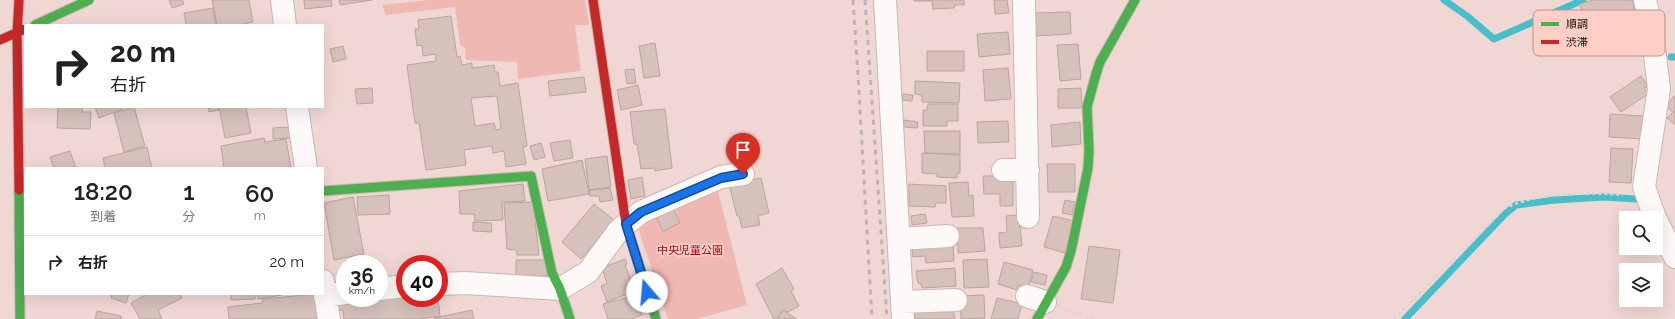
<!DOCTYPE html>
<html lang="ja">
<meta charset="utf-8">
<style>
:root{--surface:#fff;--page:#f6f6f6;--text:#222;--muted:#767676;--line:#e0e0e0}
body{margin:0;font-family:Raleway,"Noto Sans JP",sans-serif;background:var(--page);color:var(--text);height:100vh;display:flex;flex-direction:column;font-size:15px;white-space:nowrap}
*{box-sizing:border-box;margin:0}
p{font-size:13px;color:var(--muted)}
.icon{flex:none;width:22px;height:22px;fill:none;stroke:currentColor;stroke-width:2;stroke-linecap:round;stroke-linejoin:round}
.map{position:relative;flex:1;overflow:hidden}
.details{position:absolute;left:24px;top:167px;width:300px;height:128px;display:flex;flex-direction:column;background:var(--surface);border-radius:0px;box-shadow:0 4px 16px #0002}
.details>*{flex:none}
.guide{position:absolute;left:24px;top:24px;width:300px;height:84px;border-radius:0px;box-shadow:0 4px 16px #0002;background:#fff;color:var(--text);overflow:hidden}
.controls{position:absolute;left:1619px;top:211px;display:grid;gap:8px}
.controls a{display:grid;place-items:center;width:44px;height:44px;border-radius:0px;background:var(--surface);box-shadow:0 4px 16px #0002;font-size:20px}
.speed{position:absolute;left:336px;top:255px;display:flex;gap:8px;font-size:20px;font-weight:700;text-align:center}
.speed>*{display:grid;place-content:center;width:52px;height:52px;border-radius:50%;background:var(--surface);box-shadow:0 4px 16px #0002;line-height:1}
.speed small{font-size:10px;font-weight:400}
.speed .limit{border:6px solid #d22;background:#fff;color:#111}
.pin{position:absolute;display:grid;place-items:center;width:34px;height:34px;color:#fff;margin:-41px -17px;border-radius:50% 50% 50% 0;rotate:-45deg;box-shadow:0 0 4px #0007}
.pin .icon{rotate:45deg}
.me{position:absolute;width:44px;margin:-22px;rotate:342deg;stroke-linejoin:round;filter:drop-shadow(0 0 3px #0008)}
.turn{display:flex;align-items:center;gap:14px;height:84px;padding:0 20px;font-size:18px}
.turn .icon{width:52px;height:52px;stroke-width:2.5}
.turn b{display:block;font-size:28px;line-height:34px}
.eta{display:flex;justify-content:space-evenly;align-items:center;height:68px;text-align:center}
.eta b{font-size:24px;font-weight:600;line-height:28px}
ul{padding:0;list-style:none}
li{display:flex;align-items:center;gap:12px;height:52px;padding:0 20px;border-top:1px solid var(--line)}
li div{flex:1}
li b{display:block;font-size:15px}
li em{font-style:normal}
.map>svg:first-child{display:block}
</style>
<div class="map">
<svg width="1675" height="319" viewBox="0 0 1675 319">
<rect width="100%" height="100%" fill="#f1d7d4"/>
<path fill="#f0b8b2" d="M429,0h156l4,25h-14l6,46 -63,8 -1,-17 -51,-2 -1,-12 -5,-3 -5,-38 -69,8 -4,-10z
M715,189l3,2 29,114 -50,14h-29l-29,-88 4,-10z"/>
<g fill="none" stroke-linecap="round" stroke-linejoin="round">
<path stroke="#48beca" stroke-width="7" d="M1444,0l23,16 27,23 89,-39
M1671,57h4
M1405,319l100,-105 11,-9 39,-5 49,-3 32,2"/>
</g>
<path fill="#d6c1bb" stroke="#b9a49f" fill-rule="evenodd" d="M169,0h13l2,4 -12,4z
M212,0h37l4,22 -15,3h-21z
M304,0h27l1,6 -27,3z
M339,0h33l-32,5z
M914,0h50v5h-9l-1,3 -21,1 -1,-8h-18z
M994,0h13l2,13 -14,1z
M1593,0h39l5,19 -21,4 1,6 -15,3 -1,-4 -15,4 -6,-28z
M213,8l3,17h-30l-2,-12z
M1070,12l1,22 -35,2 -1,-23z
M451,16l6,41 3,-1 2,9 10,-2v5l22,-3 1,7h3l2,14 18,-3 9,63 -4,1 3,17 -20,3 -2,-16 -11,2 -1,-7 -28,4 2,15 -40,5 -7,-47h-4l-8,-58 29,-4 -1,-7 -12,2 -1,-11 -5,1 -2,-17h4l-1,-9zM497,96l4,33 -5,1 -2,-7 -19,3 -4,-28z
M1008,32l2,22 -31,3 -2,-23z
M655,43l5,33 -16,2 -5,-32z
M1078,44l3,35 -21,2 -3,-36z
M343,46l3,13 -13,3 -3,-13z
M927,51h37v20h-37z
M1008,68l3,31 -26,2 -2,-31z
M634,69l2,14 -9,1 -2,-14z
M1641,76l7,10 -4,2 4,6 -27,18 -11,-15z
M584,77l2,15 -36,4 -2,-15z
M915,81l45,2 -1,20 -37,-1v-7l-7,-1z
M638,85l4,20 -21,5 -4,-20z
M372,88l1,15 -16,1 -2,-15z
M1081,88l1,20h-24v-19z
M903,94l10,1 -1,6 -10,-1z
M1675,95v30l-8,-7 6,-6 -7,-6z
M928,104h30v17h-11v5h-24v-16h4z
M58,107h24v5h9l-1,17 -33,-1z
M95,107h26l1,2 -23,9z
M134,107l11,39 -21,6 -10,-39z
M208,107h11v3l-10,2z
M219,107h27l5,26 -26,5z
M665,109l7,59 -17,3 -1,-3 -13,1 -4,-25h-3l-4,-32z
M1610,114l34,2 -1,23 -34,-2z
M904,120l14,2 -1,6 -14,-1z
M1008,121l1,21 -31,1 -1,-21z
M1080,122l1,22 -29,3 -1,-22z
M291,127v11l-18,1v-11z
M924,131h36v23l-35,-1z
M264,138l1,4 21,-3 5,29h-67l-3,-22z
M570,140l3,18 -19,3 -4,-18z
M541,143l4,14 -11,3 -4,-14z
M147,147l5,21h-39l-1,-1 -7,1 -2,-10z
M1611,148l22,1 -2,34 -22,-1z
M70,151l6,17h-22l-4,-11z
M922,153l38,2v18h-3v5l-20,-1v-3l-15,-1z
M607,156l4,31 -22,3 -4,-31z
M582,160l7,34 -41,7 -6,-32z
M1047,164h28v28h-27z
M983,176h30v30h-13v-12h-16z
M642,177l3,19 -14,3 -3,-19z
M761,178l8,35 -11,3 2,9 -18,3 -3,-12h-2l-8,-32z
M968,182l1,14 4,-1 1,21 -22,1 -3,-34z
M523,184l2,17 -23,1 1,18 -28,1 -1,-7h-14l-1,-23z
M909,184l37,2v17h-10l-1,4 -26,-1z
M610,188l3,12 -13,2 -1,-6h-9l-1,-6z
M389,195l1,19 -32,1 -1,-18z
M353,197l11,57 -30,6 -10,-57z
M1065,200l10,2 -3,13 -10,-2z
M533,202l6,53h-22l-1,-5 -9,-1 -3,-46z
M594,204l20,16 -33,39 -19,-17z
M673,209l7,14 -17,8 -7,-14z
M925,214l2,9 -15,2 -1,-9z
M1019,215l3,31 -22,2 -1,-15 8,-1 -1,-16z
M1053,216l21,5 -9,32 -21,-6z
M473,222l18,1 1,9 -19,-1z
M951,228h32l2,23 -27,2v-9h-5z
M953,245l1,16 -28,2 -1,-7 -12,1 -1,-9z
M1089,246l31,4 -7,53 -32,-4z
M625,259l2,5 -2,1 10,26 -28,11 -6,-16 6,-3 -5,-15z
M987,259l2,28 -25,1 -1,-28z
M516,260h30l1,16h-31z
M1004,262l29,8 -5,18 -10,-3 -1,5 -19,-6z
M782,268l12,21 -3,2 8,15 -11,6 -5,-2 -7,9h-2l-18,-35z
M955,268l1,18 -34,2 -1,-4 -3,-1 -2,-12z
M1034,272l13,3 -2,10 -14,-3z
M112,294h17l-3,9 -15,-5z
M147,294h33l2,4 -24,12 4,9h-22l-9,-16z
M231,294h24v5l-24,1z
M257,294h25v1l-24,4z
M316,294l2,25h-89l-1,-12 34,-4 1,-4z
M637,295l5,20 -10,4h-24l-5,-15z
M984,295l1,23 -24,1 -1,-23z
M405,296v2h33l2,18 -20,3h-76l-1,-9h-6v-7z
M997,298l25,6 -4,15h-27z
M472,310l2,9h-39l-1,-1z
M783,310l14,9h-19z
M953,310l2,9h-41v-6z
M97,311l24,5v3h-26z"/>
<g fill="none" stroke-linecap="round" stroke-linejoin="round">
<defs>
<path id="street" d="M282,0l3,25
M885,0l18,319
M1024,0l4,217
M1645,0l7,30 7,59 -15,98 11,31
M297,107l9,61
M1003,170h25
M1656,220l19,37
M899,239l49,-3
M323,281l6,38
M439,284l26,-1 95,6 28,-17 31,-42 22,-18 80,-35 22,-3
M379,289l26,-3
M325,296l20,-3
M1027,296l18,6
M902,302l54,-2"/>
<path id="fast" d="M35,25l54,-25
M19,190l1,129
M323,191l208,-15 21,97 8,16 10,30
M638,262l18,57
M1037,319l29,-52 5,-16 17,-83 1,-18 -2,-43 9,-33 4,-12 35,-62"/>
<path id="jam" d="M593,0l33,224 12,38
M0,40l25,-11
M19,190l-2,-157 2,-33"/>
</defs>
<use href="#street" stroke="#ccb5b2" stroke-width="24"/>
<use href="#fast" stroke="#ccb5b2" stroke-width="11"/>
<use href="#jam" stroke="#ccb5b2" stroke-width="11"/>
<path stroke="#ddd5d5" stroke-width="2.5" stroke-dasharray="3 3" stroke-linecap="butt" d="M1068,310l27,9
M1394,319l111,-111c36,-16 80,-16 118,-13"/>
<use href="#street" stroke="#fdf9f9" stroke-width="22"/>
<use href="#fast" stroke="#4caf50" stroke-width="9"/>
<use href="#jam" stroke="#c62828" stroke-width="9"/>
<path stroke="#bbb4b4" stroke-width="3" stroke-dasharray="5 5" stroke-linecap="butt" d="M853,0l5,75 14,244
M865,0l22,319"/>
</g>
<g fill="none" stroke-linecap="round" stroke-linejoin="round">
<defs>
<path id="route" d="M647,292l-21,-68 15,-12 80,-34 22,-4"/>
</defs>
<use href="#route" stroke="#114b97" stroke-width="10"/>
<use href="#route" stroke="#1a73e8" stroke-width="7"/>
</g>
<g text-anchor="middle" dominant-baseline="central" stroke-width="3.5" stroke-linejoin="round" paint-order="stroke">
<g font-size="11" fill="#a50a14" stroke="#fecec7">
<text x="690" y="250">中央児童公園</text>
</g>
</g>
<rect x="1533" y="10" width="132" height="46" rx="6" fill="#fecec7" stroke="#bb948e" stroke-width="1"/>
<rect x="1541" y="22" width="18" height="4" fill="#4caf50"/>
<rect x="1541" y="40" width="18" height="4" fill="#c62828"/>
<g font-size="11" fill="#1e0b09">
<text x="1566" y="28">順調</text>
<text x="1566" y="46">渋滞</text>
</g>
</svg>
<div class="controls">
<a><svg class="icon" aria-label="search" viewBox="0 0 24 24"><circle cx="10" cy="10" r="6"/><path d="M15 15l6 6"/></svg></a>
<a><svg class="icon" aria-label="layers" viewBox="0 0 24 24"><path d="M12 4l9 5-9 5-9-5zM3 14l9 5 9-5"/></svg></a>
</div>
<div class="speed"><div>36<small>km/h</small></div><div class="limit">40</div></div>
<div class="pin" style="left:743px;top:174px;background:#d93025"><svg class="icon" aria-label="arrive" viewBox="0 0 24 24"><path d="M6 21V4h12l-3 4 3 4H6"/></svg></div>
<svg class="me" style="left:647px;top:292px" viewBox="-20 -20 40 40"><circle r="19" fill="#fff"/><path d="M0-13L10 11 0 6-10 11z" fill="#1a73e8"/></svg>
<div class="guide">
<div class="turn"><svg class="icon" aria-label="right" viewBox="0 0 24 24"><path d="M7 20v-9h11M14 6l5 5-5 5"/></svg><div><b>20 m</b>右折</div></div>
</div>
<section class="details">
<div class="eta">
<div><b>18:20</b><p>到着</p></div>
<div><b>1</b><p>分</p></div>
<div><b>60</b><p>m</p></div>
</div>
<ul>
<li><svg class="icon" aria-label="right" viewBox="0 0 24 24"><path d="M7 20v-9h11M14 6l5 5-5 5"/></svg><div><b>右折</b></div><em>20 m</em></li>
</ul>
</section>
</div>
